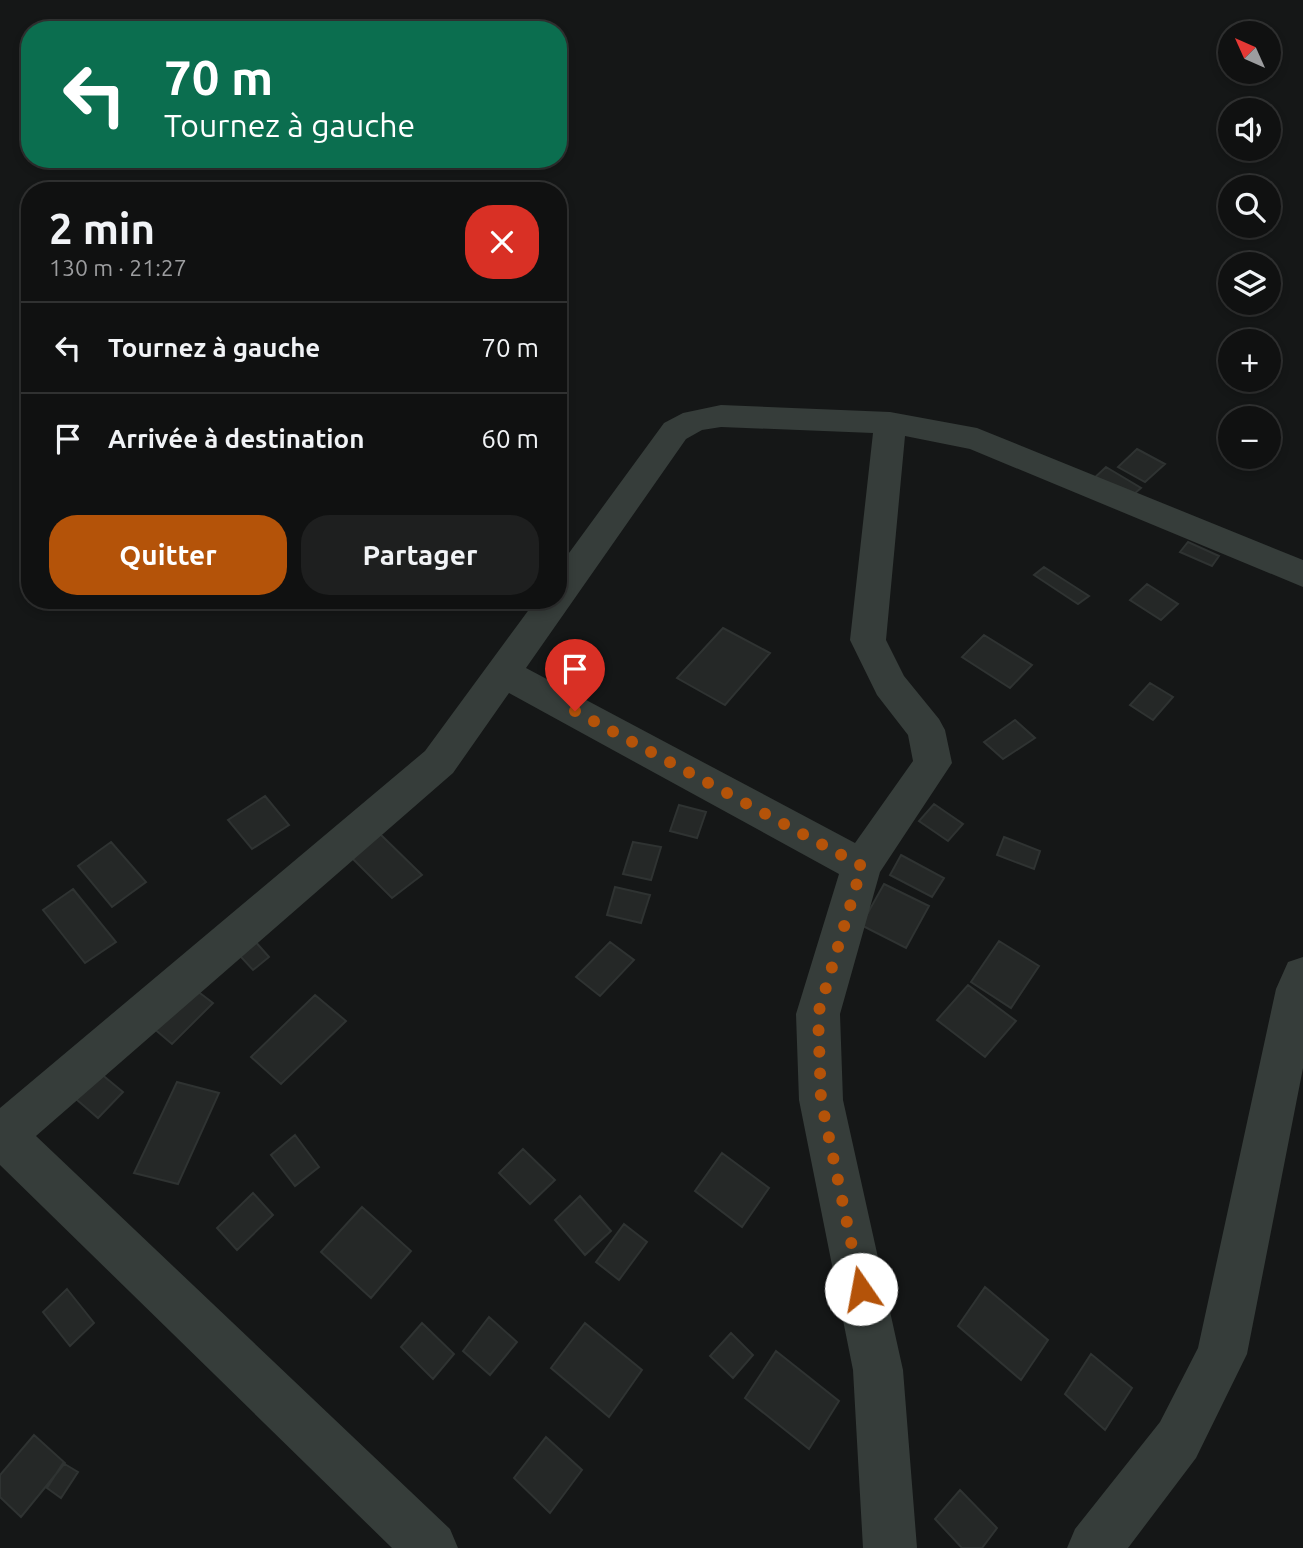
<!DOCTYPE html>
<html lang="fr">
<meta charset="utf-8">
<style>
:root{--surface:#101111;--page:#1e1f1f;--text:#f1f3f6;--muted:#9c9d9f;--line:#303131;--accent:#b45309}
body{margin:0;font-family:Ubuntu,sans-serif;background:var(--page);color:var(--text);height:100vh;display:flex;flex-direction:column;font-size:26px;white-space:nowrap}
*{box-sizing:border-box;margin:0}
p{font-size:23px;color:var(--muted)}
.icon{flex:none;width:38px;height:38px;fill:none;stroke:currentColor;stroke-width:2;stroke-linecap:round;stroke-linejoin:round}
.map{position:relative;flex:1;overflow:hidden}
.side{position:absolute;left:21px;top:182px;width:546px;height:427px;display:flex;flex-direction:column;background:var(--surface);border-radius:28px;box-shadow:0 4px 10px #0003,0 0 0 2px var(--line)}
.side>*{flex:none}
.banner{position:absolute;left:21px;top:21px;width:546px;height:147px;border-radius:28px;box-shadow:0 4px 10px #0003,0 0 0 2px var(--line);background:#0b6e4f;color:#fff;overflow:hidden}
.needle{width:46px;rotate:315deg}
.controls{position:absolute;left:1218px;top:21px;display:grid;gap:14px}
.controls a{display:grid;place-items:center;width:63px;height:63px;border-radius:50%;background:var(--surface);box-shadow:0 4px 10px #0003,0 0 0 2px var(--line);font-size:35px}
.pin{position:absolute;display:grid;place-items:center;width:60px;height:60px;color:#fff;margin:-72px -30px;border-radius:50% 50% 50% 0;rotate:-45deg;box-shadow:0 0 7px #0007}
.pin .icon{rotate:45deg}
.me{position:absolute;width:77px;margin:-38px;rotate:348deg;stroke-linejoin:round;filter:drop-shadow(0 0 5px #0008)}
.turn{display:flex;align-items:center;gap:24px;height:147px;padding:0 28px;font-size:32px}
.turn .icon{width:91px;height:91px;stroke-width:2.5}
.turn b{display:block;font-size:49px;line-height:60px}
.round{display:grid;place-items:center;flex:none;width:74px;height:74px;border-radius:28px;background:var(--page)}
.summary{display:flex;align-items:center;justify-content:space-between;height:119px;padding:0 28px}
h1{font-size:42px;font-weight:600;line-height:52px}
.primary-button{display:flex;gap:14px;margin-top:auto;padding:14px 28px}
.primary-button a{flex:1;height:80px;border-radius:28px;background:var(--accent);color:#fff;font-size:28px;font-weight:600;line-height:80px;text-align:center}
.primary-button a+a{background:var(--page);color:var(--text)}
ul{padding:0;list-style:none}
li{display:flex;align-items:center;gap:21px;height:91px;padding:0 28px;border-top:2px solid var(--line)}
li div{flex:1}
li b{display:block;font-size:26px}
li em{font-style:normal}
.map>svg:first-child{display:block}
</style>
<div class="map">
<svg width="1303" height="1548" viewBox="0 0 1303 1548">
<rect width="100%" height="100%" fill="#151717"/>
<path fill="#252827" stroke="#2f3332" stroke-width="2" d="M1137,449l28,15 -20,18 -27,-15z
M1106,467l35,21 -15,13 -35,-20z
M1188,542l31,14 -7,10 -32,-14z
M1044,567l45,29 -11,8 -44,-29z
M1147,584l31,20 -17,16 -31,-20z
M723,628l47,25 -45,52 -48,-27z
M984,635l48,30 -22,23 -48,-31z
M1150,683l23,14 -20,23 -23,-15z
M1015,720l20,18 -32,21 -19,-17z
M265,796l24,29 -37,24 -24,-29z
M934,804l29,20 -15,17 -29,-20z
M679,805l27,7 -9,26 -27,-7z
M378,832l44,43 -30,23 -44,-44z
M1004,837l36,14 -6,18 -37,-14z
M111,842l35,40 -34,25 -34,-41z
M633,842l28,5 -10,33 -28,-6z
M901,855l43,23 -12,19 -42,-22z
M884,884l45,22 -23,42 -45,-23z
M615,887l35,8 -9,28 -34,-8z
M73,889l43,53 -31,21 -42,-53z
M245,930l24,27 -16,13 -12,-13z
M999,941l40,25 -28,42 -40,-26z
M610,942l24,18 -34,36 -24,-19z
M179,977l34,26 -41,41 -33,-28z
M968,985l48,36 -31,36 -48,-37z
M315,995l31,26 -65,63 -30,-27z
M94,1068l29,24 -25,26 -29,-25z
M177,1082l42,11 -41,91 -44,-11z
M295,1135l24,32 -24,19 -24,-31z
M523,1149l32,31 -25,24 -31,-31z
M722,1153l47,35 -27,39 -47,-36z
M253,1193l20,22 -36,35 -20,-22z
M580,1196l31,35 -26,24 -30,-35z
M362,1207l49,44 -40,47 -50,-46z
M624,1224l23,18 -28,38 -23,-18z
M985,1287l63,53 -27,40 -63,-54z
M67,1289l27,34 -24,23 -27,-34z
M489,1317l28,25 -27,33 -27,-24z
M422,1323l32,31 -21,25 -32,-32z
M585,1323l57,47 -33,47 -58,-49z
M731,1333l22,22 -20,23 -23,-22z
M776,1351l63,50 -30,48 -64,-51z
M1091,1354l41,34 -27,42 -40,-36z
M34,1435l31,28 -44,54 -21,-20v-22z
M546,1437l36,33 -32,43 -36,-35z
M63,1463l15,9 -17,26 -14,-10z
M960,1490l37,38 -15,20h-20l-27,-29z"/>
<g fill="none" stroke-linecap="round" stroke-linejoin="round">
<path fill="#363d3a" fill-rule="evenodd" d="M721,405l169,7 87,16 326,132v27l-333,-138 -65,-13 -19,204 18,36 35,43 6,11 7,33 -72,109 -40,142 3,86 60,270 14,178h-54l-10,-178 -54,-270 -3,-86 43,-140 -330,-181 -56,80 -417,363 414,393 8,19h-66l-392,-383v-57l425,-357 111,-151h22v-32l106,-145 19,-10zM721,427l152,6 -23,207 27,55 31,40 5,26 -58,82 -329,-175 160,-229 16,-9z
M1303,957v111l-56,286 -51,104 -68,90h-61l8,-19 85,-107 38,-74 78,-359 12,-27z"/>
</g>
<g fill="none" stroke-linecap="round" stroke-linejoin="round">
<path stroke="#b45309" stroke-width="12" stroke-dasharray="0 21.6" d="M575,711l287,155 -44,148 3,86 40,189"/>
</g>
</svg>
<div class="controls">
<a><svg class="needle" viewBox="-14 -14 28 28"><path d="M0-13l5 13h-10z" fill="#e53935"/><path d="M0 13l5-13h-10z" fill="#9c9d9f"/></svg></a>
<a><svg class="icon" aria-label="sound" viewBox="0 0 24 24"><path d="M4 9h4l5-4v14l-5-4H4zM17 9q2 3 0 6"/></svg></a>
<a><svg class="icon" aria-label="search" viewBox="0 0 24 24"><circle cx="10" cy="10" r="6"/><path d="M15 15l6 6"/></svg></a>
<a><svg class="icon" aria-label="layers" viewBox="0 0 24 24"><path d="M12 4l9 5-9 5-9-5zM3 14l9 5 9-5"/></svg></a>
<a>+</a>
<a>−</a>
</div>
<div class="pin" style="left:575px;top:711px;background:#d93025"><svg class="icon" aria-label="arrive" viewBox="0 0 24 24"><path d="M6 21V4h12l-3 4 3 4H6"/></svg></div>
<svg class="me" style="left:861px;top:1289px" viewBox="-20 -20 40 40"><circle r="19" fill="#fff"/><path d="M0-13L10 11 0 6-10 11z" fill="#b45309"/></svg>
<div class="banner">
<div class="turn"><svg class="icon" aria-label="left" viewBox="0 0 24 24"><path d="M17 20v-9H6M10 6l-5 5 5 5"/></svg><div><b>70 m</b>Tournez à gauche</div></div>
</div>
<section class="side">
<div class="summary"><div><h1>2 min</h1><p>130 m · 21:27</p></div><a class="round" style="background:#d93025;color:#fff"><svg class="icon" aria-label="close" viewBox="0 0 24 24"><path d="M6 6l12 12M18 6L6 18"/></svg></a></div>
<ul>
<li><svg class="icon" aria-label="left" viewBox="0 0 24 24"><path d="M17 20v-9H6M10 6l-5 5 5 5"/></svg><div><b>Tournez à gauche</b></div><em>70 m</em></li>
<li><svg class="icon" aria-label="arrive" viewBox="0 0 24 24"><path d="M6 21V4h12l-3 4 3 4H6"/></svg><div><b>Arrivée à destination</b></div><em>60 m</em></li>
</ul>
<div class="primary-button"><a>Quitter</a><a>Partager</a></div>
</section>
</div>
